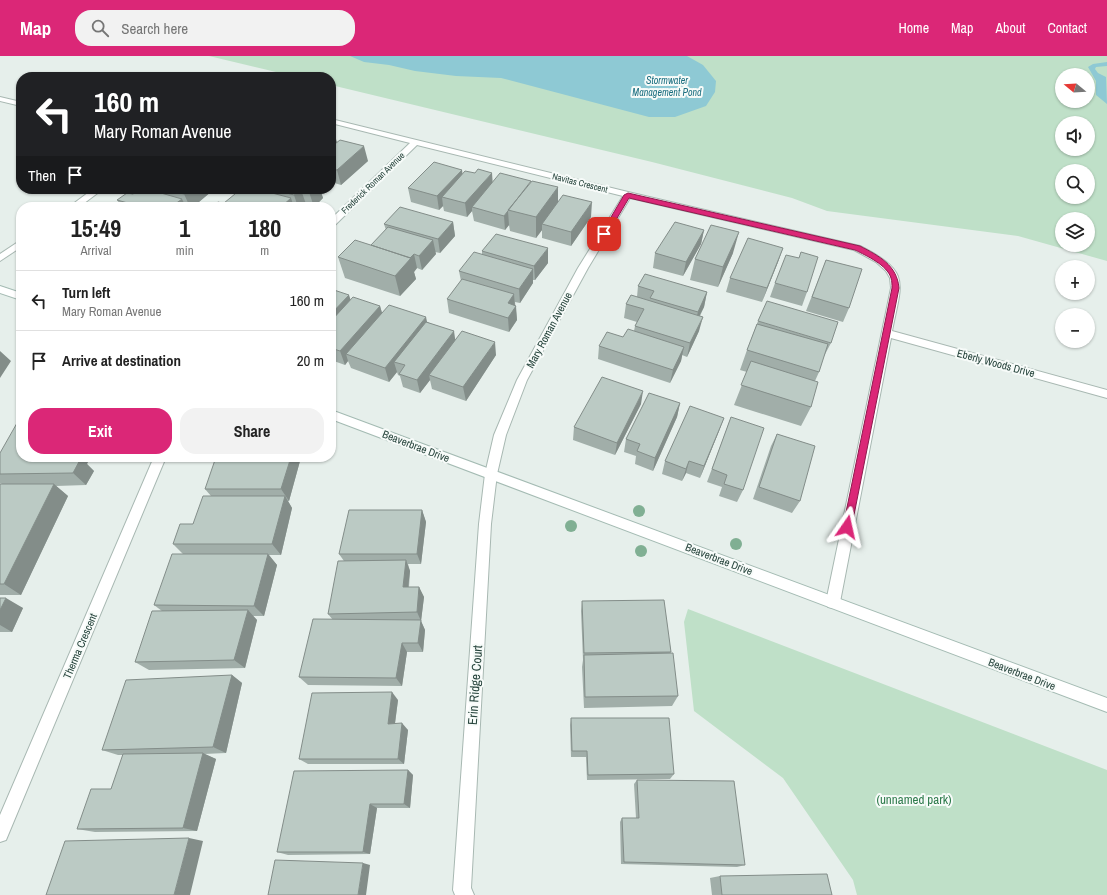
<!DOCTYPE html>
<meta charset="utf-8">
<style>
:root{--surface:#fff;--page:#f2f2f2;--text:#222;--muted:#767676;--line:#e0e0e0;--accent:#db2777}
body{margin:0;font-family:"Archivo Narrow",sans-serif;background:var(--page);color:var(--text);height:100vh;display:flex;flex-direction:column;font-size:15px;white-space:nowrap}
*{box-sizing:border-box;margin:0}
p{font-size:13px;color:var(--muted)}
.icon{flex:none;width:22px;height:22px;fill:none;stroke:currentColor;stroke-width:2;stroke-linecap:round;stroke-linejoin:round}
.map{position:relative;flex:1;overflow:hidden}
.drawer{position:absolute;left:16px;top:146px;width:320px;height:260px;display:flex;flex-direction:column;background:var(--surface);border-radius:16px;box-shadow:0 1px 3px #0004}
.drawer>*{flex:none}
.top-card{position:absolute;left:16px;top:16px;width:320px;height:122px;border-radius:16px;box-shadow:0 1px 3px #0004;background:#202124;color:#fff;overflow:hidden}
.needle{width:26px;rotate:288deg}
.buttons{position:absolute;left:1055px;top:12px;display:grid;gap:8px}
.buttons a{display:grid;place-items:center;width:40px;height:40px;border-radius:50%;background:var(--surface);box-shadow:0 1px 3px #0004;font-size:20px}
.pin{position:absolute;display:grid;place-items:center;width:34px;height:34px;color:#fff;margin:-17px;border-radius:8px;box-shadow:0 2px 6px #0006}
.me{position:absolute;width:44px;margin:-22px;rotate:11deg;stroke-linejoin:round;filter:drop-shadow(0 0 3px #0008)}
.turn{display:flex;align-items:center;gap:14px;height:84px;padding:0 12px;font-size:18px}
.turn .icon{width:52px;height:52px;stroke-width:2.5}
.turn b{display:block;font-size:28px;line-height:34px}
.then{display:flex;align-items:center;height:38px;padding:0 12px;background:#0003;gap:8px;font-size:15px}
.eta{display:flex;justify-content:space-evenly;align-items:center;height:68px;text-align:center}
.eta b{font-size:24px;font-weight:700;line-height:28px}
.primary-button{display:flex;gap:8px;margin-top:auto;padding:8px 12px}
.primary-button a{flex:1;height:46px;border-radius:16px;background:var(--accent);color:#fff;font-size:16px;font-weight:700;line-height:46px;text-align:center}
.primary-button a+a{background:var(--page);color:var(--text)}
ul{padding:0;list-style:none}
li{display:flex;align-items:center;gap:12px;height:60px;padding:0 12px;border-top:1px solid var(--line)}
li div{flex:1}
li b{display:block;font-size:15px}
li em{font-style:normal}
header{display:flex;align-items:center;gap:24px;box-sizing:border-box;height:56px;padding:0 20px;background:var(--accent);color:#fff}
header strong{font-size:19px}
nav{display:flex;gap:22px;margin-inline-start:auto;font-size:14px}
.search{width:280px;height:36px;background:var(--page);display:flex;align-items:center;gap:10px;box-sizing:border-box;padding:0 14px;border-radius:16px;color:var(--muted);font-size:15px}
.map>svg:first-child{display:block}
</style>
<header>
<strong>Map</strong>
<div class="search"><svg class="icon" aria-label="search" viewBox="0 0 24 24"><circle cx="10" cy="10" r="6"/><path d="M15 15l6 6"/></svg>Search here</div>
<nav><a>Home</a><a>Map</a><a>About</a><a>Contact</a></nav>
</header>
<div class="map">
<svg width="1107" height="839" viewBox="0 0 1107 839">
<rect width="100%" height="100%" fill="#e6efeb"/>
<path fill="#bfe0c8" fill-rule="evenodd" d="M209,0h898v205l-89,-25 -191,-25 -35,-13 -140,-36 -321,-77v-8h-34zM1062,19h26v26h-26zM1062,67h26v26h-26zM1062,115h26v26h-26zM1062,163h26v26h-26z
M688,553l419,161v125h-250l-4,-15 -70,-102 -89,-67 -10,-89z"/>
<path fill="#8ec9d4" d="M350,0h337l16,9 13,16 -1,11 -9,14 -31,11h-26l-148,-39 -45,-2 -41,-5 -26,-6 -25,-3z
M1107,6v4l-11,1 -1,2 3,4 8,4 1,27 -11,-9v-14l-8,-14 5,-3z"/>
<g fill="none" stroke-linecap="round" stroke-linejoin="round">
<defs>
<path id="street" d="M0,41l21,5v4l-21,-5z
M331,63l297,73 232,54c51,26 42,35 32,85l215,59v8l-216,-60 -51,264 -2,5 -5,1 -5,-1 -2,-5 65,-314 -1,-10 -4,-7 -10,-9 -22,-12 -224,-52 -42,70 -61,112 -21,55 -9,39 -6,50 -20,364 3,7h-19l-2,-5 26,-366 6,-50 9,-39 23,-55 61,-112 45,-72 -206,-51 -83,81 -3,1v-8l79,-76 -79,-20z
M93,133h10l-24,18h-10z
M21,184v7l-21,14v-7z
M154,401h12l-160,383 -6,2v-27z"/>
<path id="secondary" d="M0,230l21,7v7l-21,-7z
M331,354l776,288v14l-776,-293z"/>
</defs>
<use href="#street" stroke="#a8b8b2" stroke-width="2"/>
<use href="#secondary" stroke="#a4bbb3" stroke-width="2"/>
<use href="#street" fill="#fff" fill-rule="evenodd"/>
<use href="#secondary" fill="#fff" fill-rule="evenodd"/>
</g>
<g fill="#80af93">
<circle cx="639" cy="455" r="6"/>
<circle cx="571" cy="470" r="6"/>
<circle cx="736" cy="488" r="6"/>
<circle cx="641" cy="495" r="6"/>
</g>
<path fill="#a1aea9" d="M331,76h1l2,7 3,3 31,19 -27,24 -10,-3z
M462,118l96,28 33,15 -20,29 -29,-8v-8l-6,8 -26,-7 -1,-6 -4,5 -31,-9 -2,-10 -5,6 -23,-6 -1,-5 -4,4 -28,-8 -3,-14z
M140,133h71l1,2 -19,16h-71l-5,-7 16,-6z
M212,133h11l-3,2z
M241,133h79l3,9 -9,9 -8,-3 -3,3h-91l12,-3z
M453,166l2,14 -15,17 -5,-1 1,2 -14,16 -5,-2 -3,4 2,7 -16,17 -55,-18 -7,-21 33,-12 15,-15 -2,-6z
M704,174l-3,14 -18,32 -30,-8 2,-15z
M783,192l-5,14 -16,40 -36,-10 4,-14z
M482,195l66,12 -13,17h-2v3l-13,20 -5,-1 2,18 -8,12 -60,-19 -2,-14 14,-18 -2,-10 23,-17z
M733,197l-15,34 -28,-7 5,-21z
M826,204l23,48 -6,14 -37,-11z
M775,227l32,9 -5,14 -32,-9z
M638,230l69,6 -3,15 -4,9 -1,15 -12,26 -5,-2 -1,6 -11,22 -72,-24 1,-13 24,-9 11,-6 1,-5 2,-4 -13,-4 2,-14 11,-7z
M331,233l19,11 30,6 2,7 46,9 27,18 41,15 -30,46 -34,-12 -2,-9 -10,13 -17,-6 -3,-11 -2,-1 -1,-3 -8,10 -38,-14 -3,-7 -3,4 -14,-5z
M758,265l73,22 -8,15 -4,14 -4,9 -4,26 -10,19 -67,-21 13,-33 -7,-2 7,-20z
M680,347l-3,14 -24,54 -18,-7 1,-8 -12,-4 2,-13z
M641,348l-26,51 -42,-15 1,-13z
M731,361l12,73 -6,12 -18,-6 3,-9 -15,-5z
M724,362l-5,13 -19,47 -14,-5 -4,8 -20,-7 3,-13z
M777,378l23,67 -8,12 -39,-14 18,-53z
M0,397l21,4h69l-3,7 7,7 -8,14 -30,1 12,10 -47,99h-21v-111h2l-2,-1z
M300,405l-11,40h-1l4,7 -11,47h-12l8,10 -13,51h-11l4,4 -12,48 -96,2 -14,-8 27,-51 -8,-6 29,-51 -10,-10 20,-20 18,-28 -6,-7z
M422,454l4,12 -5,42h-13l2,7 -1,16h10l5,10 -3,24 4,9 -2,22h-16l-5,34 -94,-1 -9,-8 34,-57 -5,-6 16,-53 -5,-7z
M0,542l23,10 -11,24h-12z
M582,545l89,51 -1,1 8,43 -6,10 -88,2 -2,-41 1,-7 -2,-49z
M232,619l10,8 -16,70 -22,1 12,5 -19,72 -102,1 -18,-3 34,-40 12,-34h-5l-16,-5z
M398,644l-3,24 13,6 -4,34h-96l-9,-5z
M571,662l103,56 -4,5 -83,1 -1,-23h-15l-1,-32z
M408,714l5,5 -3,33h-33l-7,46 -82,1 -11,-3z
M637,724l108,85 -8,2 -116,-3 -1,-42 2,-4h14l-2,-34z
M720,820l112,19h-120l-2,-17z"/>
<path fill="#838d89" d="M332,76l2,8 2,-1 4,14 -9,8v-28z
M364,90l4,15 -27,24 -4,-15z
M462,114l2,14 -22,13 1,9 -4,4 -2,-14z
M492,117l1,14 -21,20v4l-5,6 -2,-14z
M558,131v21l-16,16v6l-6,8v-21z
M191,133h20l1,2 -19,16h-3l-6,-13z
M313,133h7l3,9 -9,9 -5,-15z
M301,134l5,14 -3,3h-5l-4,-12z
M291,142l3,9h-13z
M182,143l4,8h-15z
M592,146l-1,15 -20,29v-14z
M508,155l1,14 -4,5 -1,-14z
M453,166l2,14 -15,17 -2,-14z
M704,174l-3,14 -18,32 3,-14z
M739,176l-6,21 -15,34 5,-20z
M433,184l3,14 -14,16 -3,-14z
M548,192v15l-13,17 -1,-14z
M783,192l-5,14 -16,40 5,-14z
M414,198l3,14 -3,4 2,7 -16,17 -5,-20z
M533,213v14l-13,20 -1,-14z
M707,236l-3,15 -10,19 4,-14z
M514,238l1,13 1,-1 1,14 -8,12 -1,-14v-15z
M349,239l5,15 -23,24v-20z
M380,250l4,14 -38,34 2,7 -3,4 -5,-14z
M426,261l3,14 -35,31 3,10 -8,10 -4,-14z
M703,261l-4,14 -12,26 3,-14z
M454,275l2,14 -27,30 1,5 -10,13 -3,-13z
M495,286l1,13 -30,46 -3,-14z
M684,291l-3,14 -11,22 3,-13z
M0,295l11,10 -11,17z
M643,335l-2,13 -26,51 2,-12z
M680,347l-3,14 -24,54 2,-13z
M724,362l-5,13 -19,47 4,-12z
M71,401h19l-3,7 7,7 -8,14 -13,-12 -3,-15z
M291,401h7l2,4 -11,40 -8,-12z
M689,405l-3,12 -4,8 4,-12z
M54,428l14,12 -47,99 -17,-11z
M285,440l7,12 -11,47 -9,-11z
M422,454l4,12 -5,42 -4,-10z
M268,498l9,11 -13,51 -10,-10z
M406,504l4,11 -3,26 -4,-10z
M419,531l5,10 -3,24 4,9 -2,22 -5,-9 3,-22 -4,-9z
M6,542l17,10 -11,24 -12,-7v-15z
M248,554l9,10 -12,48 -11,-8z
M402,587l5,9 -5,34 -6,-8z
M232,619l10,8 -16,70 -13,-6z
M392,636l6,8 -4,30 -6,-6z
M402,667l6,7 -4,34 -6,-5z
M203,697l13,6 -19,72 -14,-3z
M408,714l5,5 -3,33 -6,-4z
M370,748l7,4 -7,46 -7,-2z
M189,782l14,3 -13,54h-16z
M363,807l7,2 -4,30h-8z"/>
<path fill="#bbcac4" stroke="#838d89" d="M331,82l5,1 -5,4z
M340,84l24,6 -27,24 -6,-1v-22z
M434,106l28,8 -25,26 -29,-8z
M478,113l14,4 -27,30 -23,-6 23,-26 10,2z
M500,117l31,8 -27,35 -32,-9z
M532,125l26,6 -22,30 -28,-7z
M140,133h7l35,10 -11,8h-29l-25,-7 10,-7 6,1z
M164,133h27l-7,5z
M241,133h16l34,9 -10,9h-44l-13,-4z
M272,133h41l-4,3 -8,-2 -7,5z
M563,139l29,7 -21,30 -29,-8z
M218,146l18,5h-24z
M400,151l53,15 -15,17 -54,-15z
M675,166l29,8 -18,32 -31,-9z
M711,169l28,7 -16,35 -28,-8z
M388,171l45,13 -14,16 -5,-2 -4,4 -39,-13z
M496,178l52,14 -14,18 -52,-15z
M748,182l35,10 -16,40 -37,-10z
M355,184l56,18 -16,18 -57,-19z
M474,196l59,17 -14,20 -60,-18z
M801,196l17,5 -11,35 -32,-9 11,-28 13,3z
M826,204l36,9 -13,39 -37,-11z
M645,218l62,18 -9,20 -48,-14 4,-7 -16,-5z
M462,223l52,15 -6,9 8,3 -8,12 -61,-19z
M331,233l18,6 -18,19z
M631,239l72,22 -13,26 -55,-17 9,-17 -18,-5z
M353,241l27,9 -40,45 -9,-3v-27z
M767,245l71,21 -7,21 -73,-22z
M389,249l37,12 -41,51 -39,-14z
M426,266l28,9 -37,49 -18,-6 6,-9 -11,-3z
M757,268l71,20 -9,28 -72,-22z
M628,273l56,18 -11,23 -74,-24 8,-14 16,5z
M462,275l33,11 -32,45 -34,-12z
M751,305l67,21 -7,25 -70,-22z
M602,321l41,14 -26,52 -43,-16z
M649,337l31,10 -25,55 -18,-7 3,-7 -14,-5z
M690,350l34,12 -20,48 -15,-5 -3,8 -21,-8z
M21,360v41h50l-1,1h11l-8,15 -73,1v-21z
M731,361l33,11 -21,62 -19,-6 3,-9 -15,-6z
M777,378l38,12 -15,55 -41,-14z
M216,401h75l-10,32h-76z
M0,428h54l-50,100h-4z
M203,440h82l-13,48h-99l7,-20h13z
M349,454h73l-5,44h-78z
M172,498h96l-14,52 -100,-1z
M406,504l-3,27h16l-2,25 -89,2 10,-53z
M0,542h6l-6,12z
M664,544l7,52 -87,1 -2,-52z
M248,554l-14,50 -99,2 17,-51z
M313,563l108,1 -3,23h-16l-6,35 -97,-1z
M673,597l5,43 -93,1 -1,-42z
M232,619l-19,72 -111,3 24,-70z
M392,636l-4,32 14,-1 -4,36h-99l13,-66z
M571,662h98l5,56 -86,1 -1,-24h-15z
M203,697l-20,75 -106,1 14,-40h20l12,-35z
M408,714l-4,34h-34l-7,48h-86l17,-81z
M637,724l97,1 11,84 -121,-3 -2,-44h17z
M189,782l-15,57h-128l19,-54z
M275,804l88,3 -5,32h-90z
M827,818l5,21h-110l-2,-19z"/>
<path fill="#db2777" stroke="#8e194d" d="M628,137l232,53c19,10 37,19 39,42l-48,242 -4,1 -3,-1 -1,-3 49,-239c0,-3 0,-7 -1,-10 -4,-13 -24,-22 -36,-28l-226,-52 -22,37h-5l-1,-1 23,-39z"/>
<g text-anchor="middle" dominant-baseline="central" stroke-width="4" stroke-linejoin="round" paint-order="stroke">
<g font-size="9" fill="#24423a" stroke="#f7fbf9">
<text transform="translate(373 127) rotate(-44)">Frederick Roman Avenue</text>
<text transform="translate(580 127) rotate(14)">Navitas Crescent</text>
</g>
<g font-size="10" font-style="italic" fill="#1c6f80" stroke="#f7fbf9">
<text x="667" y="24">Stormwater<tspan x="667" dy="12">Management Pond</tspan></text>
</g>
<g font-size="11" fill="#24423a" stroke="#f7fbf9">
<text transform="translate(549 274) rotate(-62)">Mary Roman Avenue</text>
<text transform="translate(996 307) rotate(15)">Eberly Woods Drive</text>
<text transform="translate(416 390) rotate(21)">Beaverbrae Drive</text>
<text transform="translate(719 503) rotate(21)">Beaverbrae Drive</text>
<text transform="translate(80 590) rotate(-67)">Therma Crescent</text>
<text transform="translate(1022 618) rotate(21)">Beaverbrae Drive</text>
</g>
<g font-size="13" fill="#24423a" stroke="#f7fbf9">
<text transform="translate(475 629) rotate(-86)">Erin Ridge Court</text>
</g>
<g font-size="13" fill="#2d7a4b" stroke="#f7fbf9">
<text x="914" y="743">(unnamed park)</text>
</g>
</g>
</svg>
<div class="buttons">
<a><svg class="needle" viewBox="-14 -14 28 28"><path d="M0-13l5 13h-10z" fill="#e53935"/><path d="M0 13l5-13h-10z" fill="#767676"/></svg></a>
<a><svg class="icon" aria-label="sound" viewBox="0 0 24 24"><path d="M4 9h4l5-4v14l-5-4H4zM17 9q2 3 0 6"/></svg></a>
<a><svg class="icon" aria-label="search" viewBox="0 0 24 24"><circle cx="10" cy="10" r="6"/><path d="M15 15l6 6"/></svg></a>
<a><svg class="icon" aria-label="layers" viewBox="0 0 24 24"><path d="M12 4l9 5-9 5-9-5zM3 14l9 5 9-5"/></svg></a>
<a>+</a>
<a>−</a>
</div>
<div class="pin" style="left:604px;top:178px;background:#d93025"><svg class="icon" aria-label="arrive" viewBox="0 0 24 24"><path d="M6 21V4h12l-3 4 3 4H6"/></svg></div>
<svg class="me" style="left:847px;top:471px" viewBox="-20 -20 40 40"><path d="M0-17L14 15 0 8-14 15z" fill="#db2777" stroke="#fff" stroke-width="4"/></svg>
<div class="top-card">
<div class="turn"><svg class="icon" aria-label="left" viewBox="0 0 24 24"><path d="M17 20v-9H6M10 6l-5 5 5 5"/></svg><div><b>160 m</b>Mary Roman Avenue</div></div>
<div class="then">Then<svg class="icon" aria-label="arrive" viewBox="0 0 24 24"><path d="M6 21V4h12l-3 4 3 4H6"/></svg></div>
</div>
<section class="drawer">
<div class="eta">
<div><b>15:49</b><p>Arrival</p></div>
<div><b>1</b><p>min</p></div>
<div><b>180</b><p>m</p></div>
</div>
<ul>
<li><svg class="icon" aria-label="left" viewBox="0 0 24 24"><path d="M17 20v-9H6M10 6l-5 5 5 5"/></svg><div><b>Turn left</b><p>Mary Roman Avenue</p></div><em>160 m</em></li>
<li><svg class="icon" aria-label="arrive" viewBox="0 0 24 24"><path d="M6 21V4h12l-3 4 3 4H6"/></svg><div><b>Arrive at destination</b></div><em>20 m</em></li>
</ul>
<div class="primary-button"><a>Exit</a><a>Share</a></div>
</section>
</div>
